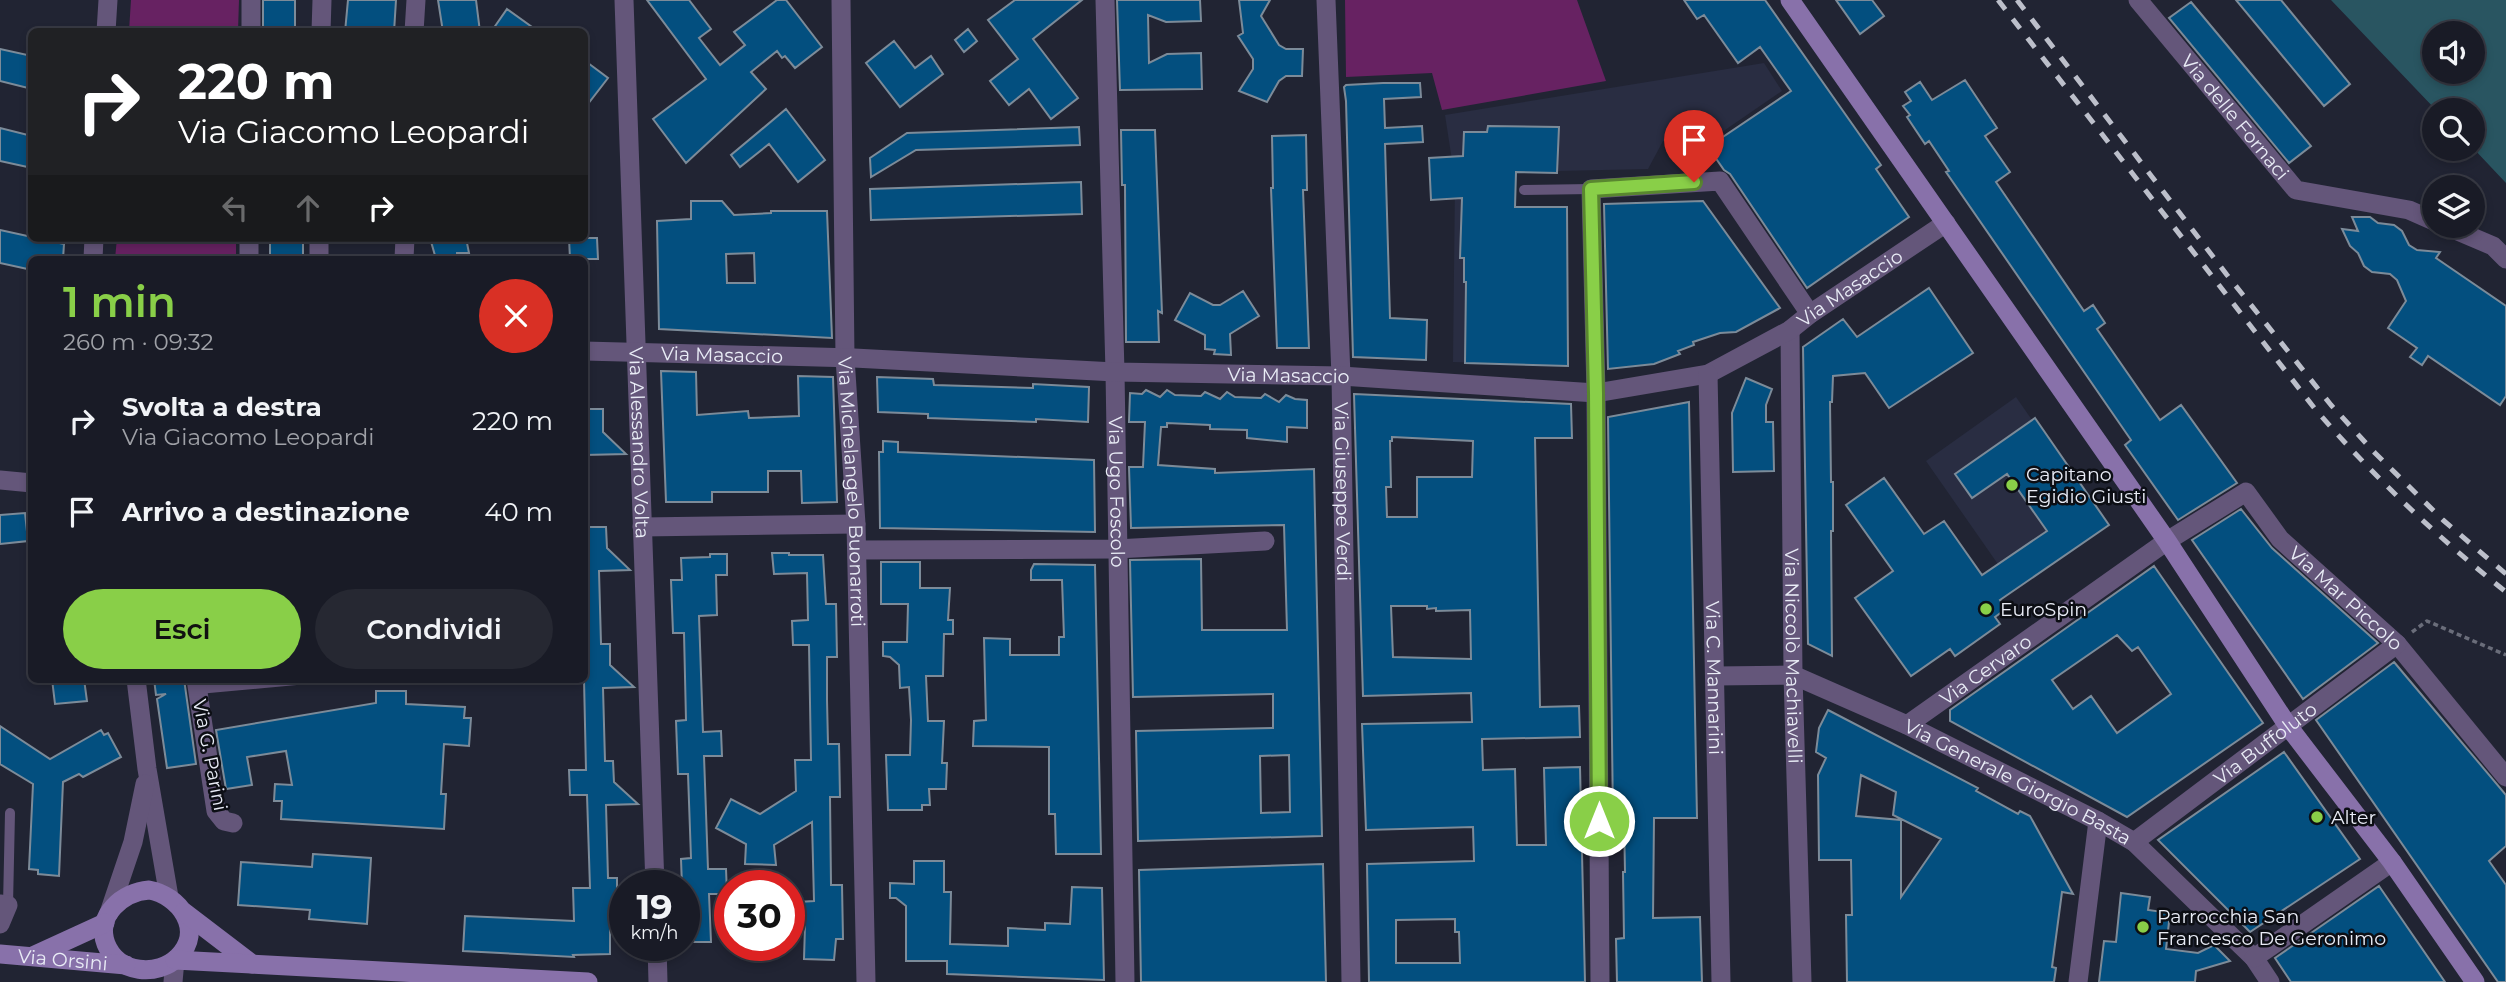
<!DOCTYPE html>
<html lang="it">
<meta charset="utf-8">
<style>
:root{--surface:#191b26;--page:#262832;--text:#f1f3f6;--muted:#9fa1a7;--line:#373943;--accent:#89cf48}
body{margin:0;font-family:Montserrat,sans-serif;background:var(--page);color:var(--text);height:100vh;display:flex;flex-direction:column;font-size:26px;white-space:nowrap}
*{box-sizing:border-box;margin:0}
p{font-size:23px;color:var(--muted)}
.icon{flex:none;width:38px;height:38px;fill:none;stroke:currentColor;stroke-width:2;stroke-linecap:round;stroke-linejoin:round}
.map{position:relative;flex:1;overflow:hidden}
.drawer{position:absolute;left:28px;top:256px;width:560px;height:427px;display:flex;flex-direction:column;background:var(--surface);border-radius:10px;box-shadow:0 4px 10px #0003,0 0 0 2px var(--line)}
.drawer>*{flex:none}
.banner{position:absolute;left:28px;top:28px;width:560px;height:214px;border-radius:10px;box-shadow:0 4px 10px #0003,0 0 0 2px var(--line);background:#202124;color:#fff;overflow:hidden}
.controls{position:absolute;left:2422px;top:21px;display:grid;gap:14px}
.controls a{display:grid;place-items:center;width:63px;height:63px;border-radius:50%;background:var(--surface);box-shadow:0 4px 10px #0003,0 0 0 2px var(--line);font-size:35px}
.speed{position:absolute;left:609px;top:870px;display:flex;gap:14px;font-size:35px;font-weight:700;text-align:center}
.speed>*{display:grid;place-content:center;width:91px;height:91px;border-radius:50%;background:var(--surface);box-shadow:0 4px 10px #0003,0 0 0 2px var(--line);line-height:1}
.speed small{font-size:18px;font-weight:400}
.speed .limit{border:10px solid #d22;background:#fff;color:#111}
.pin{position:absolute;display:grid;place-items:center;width:60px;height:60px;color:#fff;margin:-72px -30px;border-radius:50% 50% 50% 0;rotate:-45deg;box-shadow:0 0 7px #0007}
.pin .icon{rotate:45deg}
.me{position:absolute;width:77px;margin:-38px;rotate:0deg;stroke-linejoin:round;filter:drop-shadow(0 0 5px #0008)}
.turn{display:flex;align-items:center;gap:24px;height:147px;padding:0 35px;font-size:32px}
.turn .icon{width:91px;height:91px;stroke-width:2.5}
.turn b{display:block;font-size:49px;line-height:60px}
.lanes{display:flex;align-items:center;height:66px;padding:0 35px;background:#0003;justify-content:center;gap:35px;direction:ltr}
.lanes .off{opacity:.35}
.round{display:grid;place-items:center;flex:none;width:74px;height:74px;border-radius:37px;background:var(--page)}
.overview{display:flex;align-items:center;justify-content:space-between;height:119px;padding:0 35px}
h1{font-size:42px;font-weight:600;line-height:52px;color:var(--accent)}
.action{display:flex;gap:14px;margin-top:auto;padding:14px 35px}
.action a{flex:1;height:80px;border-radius:42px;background:var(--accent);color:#111;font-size:28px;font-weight:600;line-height:80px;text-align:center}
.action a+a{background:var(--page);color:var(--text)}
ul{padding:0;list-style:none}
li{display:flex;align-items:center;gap:21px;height:91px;padding:0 35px}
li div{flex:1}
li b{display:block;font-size:26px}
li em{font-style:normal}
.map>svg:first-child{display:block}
</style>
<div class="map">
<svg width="2506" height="982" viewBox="0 0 2506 982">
<rect width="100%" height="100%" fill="#212433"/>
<path fill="#292d42" d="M1764,63l18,28 -73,50h-46l-15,28 -132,3 -2,65 3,127 -64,-2 2,-182 -10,-65z
M2016,397l16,23 4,-1 73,106 -93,65 -90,-129z"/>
<path fill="#672262" d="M131,0h108l-1,31h-109z
M1345,0h232l29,81 -164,29 -10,-37 -86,4z
M117,238h119v21h-121z"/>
<path fill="#295561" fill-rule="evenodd" d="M2331,0h175v183l-33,-35v-38h-37zM2434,33h39v39h-39z"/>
<path fill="#034f7f" stroke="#7c8b99" stroke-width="2" fill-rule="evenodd" d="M263,0h32v32h-32z
M348,0h48l-2,32h-49z
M438,0h38l4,32h-37z
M647,0h42l22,29 -12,9 21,27 25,-20 -11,-13 43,-32h9l36,47 -27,21 -10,-12 -3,2 -5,-7 -26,21 15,17 -80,74 -33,-44 53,-40z
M1015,0h67l-49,39 45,59 -27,21 -22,-30 -20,16 -19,-24 28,-22 -30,-39z
M1117,0h83l1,21 -35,1 -18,-7 1,48 18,-9 34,-1 1,36 -82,1z
M1239,0h31l-9,16 18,29 7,4h17l-1,27h-16l-7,5 -12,21 -28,-11 14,-22v-10l-15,-23 5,-3z
M1684,0h81l116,165 -5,4 33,48 -102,71 -77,-114 -6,-4 -16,-23 83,-56 -31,-44 -22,16 -34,-48 -7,4z
M1836,0h36l12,16 -24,18z
M2236,0h45l69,84 -26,22z
M2191,2l120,144 -22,17 -120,-145z
M507,9l32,23h-48z
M968,29l9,12 -13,11 -9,-12z
M894,41l21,27 16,-12 12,18 -43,33 -34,-44z
M0,49l32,7v33l-32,-8z
M584,60l24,18 -24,31z
M1965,80l32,48 -12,8 25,36 -14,10 88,129 9,-6 12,18 -8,6 63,91 21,-15 56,78 -59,37 -53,-75 6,-5 -185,-268 3,-1 -20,-30 -4,3 -18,-27 3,-2 -7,-9 8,-5 -6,-9 15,-10 12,18z
M1383,83h37l1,14 -37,2 1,29 37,-2 1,16 -38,2 5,174 37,2 -1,40 -73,-3 -7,-256 -2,-14 2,-2z
M786,109l39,51 -27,22 -29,-38 -29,23 -9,-12z
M1488,126l71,1 -2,46 -41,-1 -1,35h52l1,159 -103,-3 1,-81h-2v-24h-4l2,-60 -31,2 -2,-42 34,-2 1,-24h23z
M1079,127l1,18 -164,5 -45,27 -1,-19 37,-25z
M0,128l32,8v32l-32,-7z
M1121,130h34l7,183 -4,-2 1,31h-33l-1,-157h-3z
M1306,135l1,55h-4l6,158h-32l-6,-160h2l-1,-52z
M1081,182l1,32 -211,6 -1,-31z
M691,201h31l12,14 37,-2v-2h56l5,127 -173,-9 -2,-108 34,-2zM754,253l1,30h-28l-1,-29z
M1703,201l77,107 -44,24 -16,1 -27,9 1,3 -16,6 2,3 -26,10 -46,5 -4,-165z
M2352,217h18l8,6 16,2 8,6 7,14 8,5 23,2 -4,6 70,48v90l-6,9 -72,-49 -6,9 -12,-8 7,-9 -29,-20 18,-27 -9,-21 -7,-6 -18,-2 -8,-6 -6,-13 -8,-7 -8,-17 16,2z
M0,230l64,14 -1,15h-31v11l-32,-7z
M270,238h33v21h-33z
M430,238h36l3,15h-12v6h-21z
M569,238h28l1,21h-28z
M1929,288l44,65 -84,55 -24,-35 -32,3 -1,26h-2l1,80h2v49h-2l1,125 -24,-12 -5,-297 40,-28 14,18z
M1243,291l16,25 -29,18 1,21 -17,-1 1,-4 -10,-1v-14l-30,-15 15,-27 23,12h7z
M661,371l35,1 1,43 51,-4 1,7 50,-2 -1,-40 35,1 4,125 -35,1 -1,-32h-33v21h-56v10h-46z
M877,377l56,2 1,6 99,3v-4l56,3 -1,35 -52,-3v3l-108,-4v-4l-50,-2z
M1746,378l26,11 -6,16v17h7l1,49 -41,1 -1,-59z
M1146,390l14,7 7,-7 8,5 26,1 4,-4 15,7 7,-7 8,5 26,1 4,-4 14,8 7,-7 9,4 12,1v28l-20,-1v15l-40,-4v-8l-37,-1v-4l-43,-2v4h-6l-3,38 57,4v4l99,-4 8,367 -184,5 -2,-110 137,-3v-34l-140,3 -3,-137 71,-1 1,71h85l-3,-105 -153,3 -2,-61h14l2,-45h-16l1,-29 12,1zM1289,755l1,57 -29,1 -1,-57z
M1354,394l217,10 1,34h-37l5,269 39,-1 1,31 -98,2 1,31 32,-1 2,76h29l-2,-77 36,-1 5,215h-216l-2,-118 107,-3 -1,-34 -107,3 -4,-106 110,-2 -1,-29 -108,3zM1392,437l81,4 -1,36h-55v40h-30l-1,-30h5l-1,-46h2zM1391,606h36v3l9,-1v3l34,-1 1,49 -78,-2zM1455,919v13h4l1,31h-64v-43z
M1689,402l8,416h-43l-1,100 47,-1 2,65h-85l-1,-43 8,-1 -1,-66h2l-1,-53h-11l-5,-402z
M584,409h19v23l23,22 -42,1z
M2035,418l74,107 -109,75 6,9 -11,8 5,7 -45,32 -5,-7 -39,27 -56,-78 38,-27 -47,-66 38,-27 40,56 20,-13 38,54 65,-44 -40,-57 -35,24 -17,-24z
M883,441l15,1v10l196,8 1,72 -215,-4 -1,-76h4z
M2241,509l31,39 106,95 -75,56 -111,-159z
M25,513l3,28 -28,3v-29z
M584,527h22l1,21 23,22 -31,1 2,73h9v21l24,22 -31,1 2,73h8l1,21 24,22 -32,1 2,73h9v22l8,6v16h-15v32l-37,1 1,2 -111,-6 2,-35 109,5 -1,-33h17l-3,-93h-17l-1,-25h17l-2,-91z
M772,553h17v2h34l3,49h10l1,53h-10v43l1,44h11l1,53h-10l1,88h11l1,54h-7l-2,21 -30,-1 1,-33h-6l-1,-24 16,-1 -2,-79 -38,23 2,20 -31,-1 1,-20 -30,-16 15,-29 29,15 36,-23 -1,-31h16l-2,-115h-16l-1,-24 16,-1 -1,-47 -33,1z
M710,554h17v21h-11l1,40 -18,1 4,116 18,-1 1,25h-18l4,113h18l1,25h-18l2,48h-17l-1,-30h-9v-26h-2l-1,-27 10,-1 -3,-84h-10l-2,-53 10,-1 -2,-87h-11l-2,-53h11l-1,-22 29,-1z
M881,562h39v26h30l-2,32h5v14h-9l-1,42h-17l2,45h16l-2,42h5l-1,26h-17l1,16h-8v5h-34l-2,-55h24l1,-35 -2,-33 -9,1 -1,-23 -9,-8 -7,-1v-14h24l1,-38h-27z
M1034,564l61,1 6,289h-45l-1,-40h-6v-67l-76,-1 1,-25 12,-1 -2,-82 26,1v16h49v-18h5l-2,-57h-31v-10z
M2154,566l109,157 -136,94 -177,-96v-11zM2117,635l15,16 6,-4 33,47 -54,39 -26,-37 -18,13 -21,-29z
M2394,662l112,133v51l-17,15 17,24v97h-8l-182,-262z
M52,679h32l3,22 -32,3z
M154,679h30l12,85 -29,4 -10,-69 9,-5 -10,1z
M376,691h30v13l59,3 -1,11h7l-2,28 -25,-2 -3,50h5l-2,35 -163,-10 1,-18h-8l1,-17 17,1 -6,-34 -39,6 5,28 -26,4 -10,-59 160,-27z
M1828,710l150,78 -2,3 42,23 2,-3 10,5 43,78 -11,-2 -10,75 4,1 -2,14h-207l-1,-67h6l-1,-55h-32l-1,-85 8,-17 -10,-6 3,-24zM1861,775l35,17 -3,23 48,24 -40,58v-77l-45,-4z
M0,726l50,33 51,-29 3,5 4,-2 13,24 -38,20 -4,-3 -16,8 -4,94 -21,-2v-4l-9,-1 4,-85 -33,-20z
M2284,752l76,107 -110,73 -92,-92z
M313,854l58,4 -4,66 -58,-5 1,-9 -72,-5 3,-43 71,5z
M914,861h30v31h7l-1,52 58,2v-18l37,2v-7l25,1 2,-37 30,1 2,92 -157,-6v-13h-41v-55l-10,-8h-6v-15l24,1z
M1323,864l3,118h-185l-2,-112z
M2379,886l66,96h-154l-16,-24z
M2121,893l29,4 -2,13 22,3 -4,36 32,4 16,-8 16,16 -34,10 -1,11h-96l5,-41 12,1z"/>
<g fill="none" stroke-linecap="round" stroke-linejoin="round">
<path stroke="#6a6d7a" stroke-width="3.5" stroke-dasharray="5 3.5" stroke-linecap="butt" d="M2412,632l15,-11 79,34"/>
<path stroke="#64567a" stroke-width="10" d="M1524,190l67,-1
M198,689l109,-10
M8,905l2,-92"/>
<g stroke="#64567a" stroke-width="19">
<path id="s1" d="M624,0l31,886"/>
<path id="s2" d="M841,0l4,358 11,166 10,458"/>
<path id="s3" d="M1105,0l10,372 10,610"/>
<path id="s4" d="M1326,0l15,376 10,606"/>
<path id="s5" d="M2138,0l158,190 113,20 25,11"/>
<path d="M106,32l2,-32"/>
<path d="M251,32v-32"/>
<path d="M321,32l1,-32"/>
<path d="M414,32l2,-32"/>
<path d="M2446,226l47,20 13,13"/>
<path d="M93,259l1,-21"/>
<path d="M249,259v-21"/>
<path d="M319,259v-21"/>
<path d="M404,259l1,-21"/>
<path id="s6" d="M1790,330l3,345 9,307"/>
<path id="s7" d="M584,351l270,7 261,14 226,4 255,17 112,-19 82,-44 20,-16 136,-91"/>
<path id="s8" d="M1708,374l13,608"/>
<path d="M0,480l32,3"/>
<path d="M642,527l214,-3"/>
<path d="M857,550l259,-1 149,-8"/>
<path id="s9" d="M1715,676l78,-1 114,50 191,96 36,21 120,116 16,24"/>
<path d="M136,679l11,90 22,128"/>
<path d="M196,679l20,132 8,10 9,2"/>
<path id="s10" d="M1907,725l260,-184 79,-49 34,47 117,105 109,133"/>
<path id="s11" d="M2134,842l263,-198"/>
<path d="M0,904l8,1 -8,19"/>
<path d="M109,913l24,-71 12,-58"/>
<path d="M657,945l1,37"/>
<path d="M2254,958l138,-96"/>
<path d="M173,982l2,-22"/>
<path d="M1600,982l-4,-589 -5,-204 129,-8 90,133"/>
<path d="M2078,982l20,-161"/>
</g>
<g stroke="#8871aa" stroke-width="19">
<path d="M1790,0l377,541 121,185 104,136 83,120"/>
<path d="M149,890c30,5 56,40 29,67 -20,20 -60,17 -72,-13 -11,-29 17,-52 43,-54z"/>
<path d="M184,912l68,52"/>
<path id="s12" d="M0,954l126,11"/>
<path d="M33,956l72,-33"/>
<path d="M175,960l413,22"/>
</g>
<path stroke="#bcbfca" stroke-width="5" stroke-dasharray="12 12" stroke-linecap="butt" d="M1998,0l317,409c58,67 122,128 191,183
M2017,0l210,275 104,130 44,48 68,67 63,54"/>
</g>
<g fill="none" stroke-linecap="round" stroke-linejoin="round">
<defs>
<path id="route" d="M1599,821l-3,-428 -5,-204 103,-7"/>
</defs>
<use href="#route" stroke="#59872f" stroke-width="18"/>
<use href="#route" stroke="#89cf48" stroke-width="12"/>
</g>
<g fill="#89cf48" stroke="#0c0e14" stroke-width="2.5">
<circle cx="2012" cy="485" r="7"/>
<circle cx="1986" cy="609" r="7"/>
<circle cx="2317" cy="817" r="7"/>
<circle cx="2143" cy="927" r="7"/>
</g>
<g text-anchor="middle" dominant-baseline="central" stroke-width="5" stroke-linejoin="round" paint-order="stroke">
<g font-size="19" fill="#e9ecf6" stroke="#0c0e14">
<text stroke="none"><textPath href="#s5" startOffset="152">Via delle Fornaci</textPath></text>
<text stroke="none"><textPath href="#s7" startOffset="1293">Via Masaccio</textPath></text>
<text stroke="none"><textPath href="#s7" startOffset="138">Via Masaccio</textPath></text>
<text stroke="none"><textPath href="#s7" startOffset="705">Via Masaccio</textPath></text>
<text stroke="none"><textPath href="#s1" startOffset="443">Via Alessandro Volta</textPath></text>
<text stroke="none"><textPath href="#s2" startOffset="492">Via Michelangelo Buonarroti</textPath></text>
<text stroke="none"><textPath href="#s3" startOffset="492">Via Ugo Foscolo</textPath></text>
<text stroke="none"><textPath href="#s4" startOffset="492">Via Giuseppe Verdi</textPath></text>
<text stroke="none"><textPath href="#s10" startOffset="558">Via Mar Piccolo</textPath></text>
<text stroke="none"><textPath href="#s6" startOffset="326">Via Niccolò Machiavelli</textPath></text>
<text stroke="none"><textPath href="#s10" startOffset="96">Via Cervaro</textPath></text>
<text stroke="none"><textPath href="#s8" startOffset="304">Via C. Mannarini</textPath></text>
<text stroke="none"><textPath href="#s11" startOffset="164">Via Buffoluto</textPath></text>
<text transform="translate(210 755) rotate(79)">Via G. Parini</text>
<text stroke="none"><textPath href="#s9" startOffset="327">Via Generale Giorgio Basta</textPath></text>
<text stroke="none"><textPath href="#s12" startOffset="63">Via Orsini</textPath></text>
</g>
<g font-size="19" fill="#e9ecf6" stroke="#0c0e14" text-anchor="start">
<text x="2026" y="474">Capitano<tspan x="2026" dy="22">Egidio Giusti</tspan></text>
<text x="2000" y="609">EuroSpin</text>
<text x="2331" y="817">Alter</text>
<text x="2157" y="916">Parrocchia San<tspan x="2157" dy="22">Francesco De Geronimo</tspan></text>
</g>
</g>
</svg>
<div class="controls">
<a><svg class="icon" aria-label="sound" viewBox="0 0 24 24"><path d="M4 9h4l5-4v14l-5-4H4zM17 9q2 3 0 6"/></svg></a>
<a><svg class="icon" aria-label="search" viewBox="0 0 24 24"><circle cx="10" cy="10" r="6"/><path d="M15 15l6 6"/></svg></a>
<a><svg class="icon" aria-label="layers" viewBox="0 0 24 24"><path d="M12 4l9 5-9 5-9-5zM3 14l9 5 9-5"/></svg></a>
</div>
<div class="speed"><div>19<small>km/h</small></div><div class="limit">30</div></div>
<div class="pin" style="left:1694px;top:182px;background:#d93025"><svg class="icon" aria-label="arrive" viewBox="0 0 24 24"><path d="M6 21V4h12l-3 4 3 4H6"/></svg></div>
<svg class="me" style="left:1599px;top:821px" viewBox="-20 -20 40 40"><circle r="17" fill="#89cf48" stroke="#fff" stroke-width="3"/><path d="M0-11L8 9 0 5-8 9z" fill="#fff"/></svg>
<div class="banner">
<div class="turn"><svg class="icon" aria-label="right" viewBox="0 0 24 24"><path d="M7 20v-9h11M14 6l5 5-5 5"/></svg><div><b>220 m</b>Via Giacomo Leopardi</div></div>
<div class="lanes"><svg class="icon off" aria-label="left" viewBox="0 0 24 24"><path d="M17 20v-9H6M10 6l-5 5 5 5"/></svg><svg class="icon off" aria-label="ahead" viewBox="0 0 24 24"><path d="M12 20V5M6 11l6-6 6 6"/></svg><svg class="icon" aria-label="right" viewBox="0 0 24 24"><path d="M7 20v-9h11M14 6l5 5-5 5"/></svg></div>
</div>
<section class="drawer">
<div class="overview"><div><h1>1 min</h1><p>260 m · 09:32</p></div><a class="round" style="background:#d93025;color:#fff"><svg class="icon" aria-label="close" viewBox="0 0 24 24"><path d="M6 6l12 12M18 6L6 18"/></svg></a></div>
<ul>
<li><svg class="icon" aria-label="right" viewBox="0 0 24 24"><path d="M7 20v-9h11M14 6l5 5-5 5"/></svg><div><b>Svolta a destra</b><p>Via Giacomo Leopardi</p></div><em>220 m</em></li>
<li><svg class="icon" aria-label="arrive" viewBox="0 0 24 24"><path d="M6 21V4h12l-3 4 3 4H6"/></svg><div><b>Arrivo a destinazione</b></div><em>40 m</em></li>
</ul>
<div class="action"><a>Esci</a><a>Condividi</a></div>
</section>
</div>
